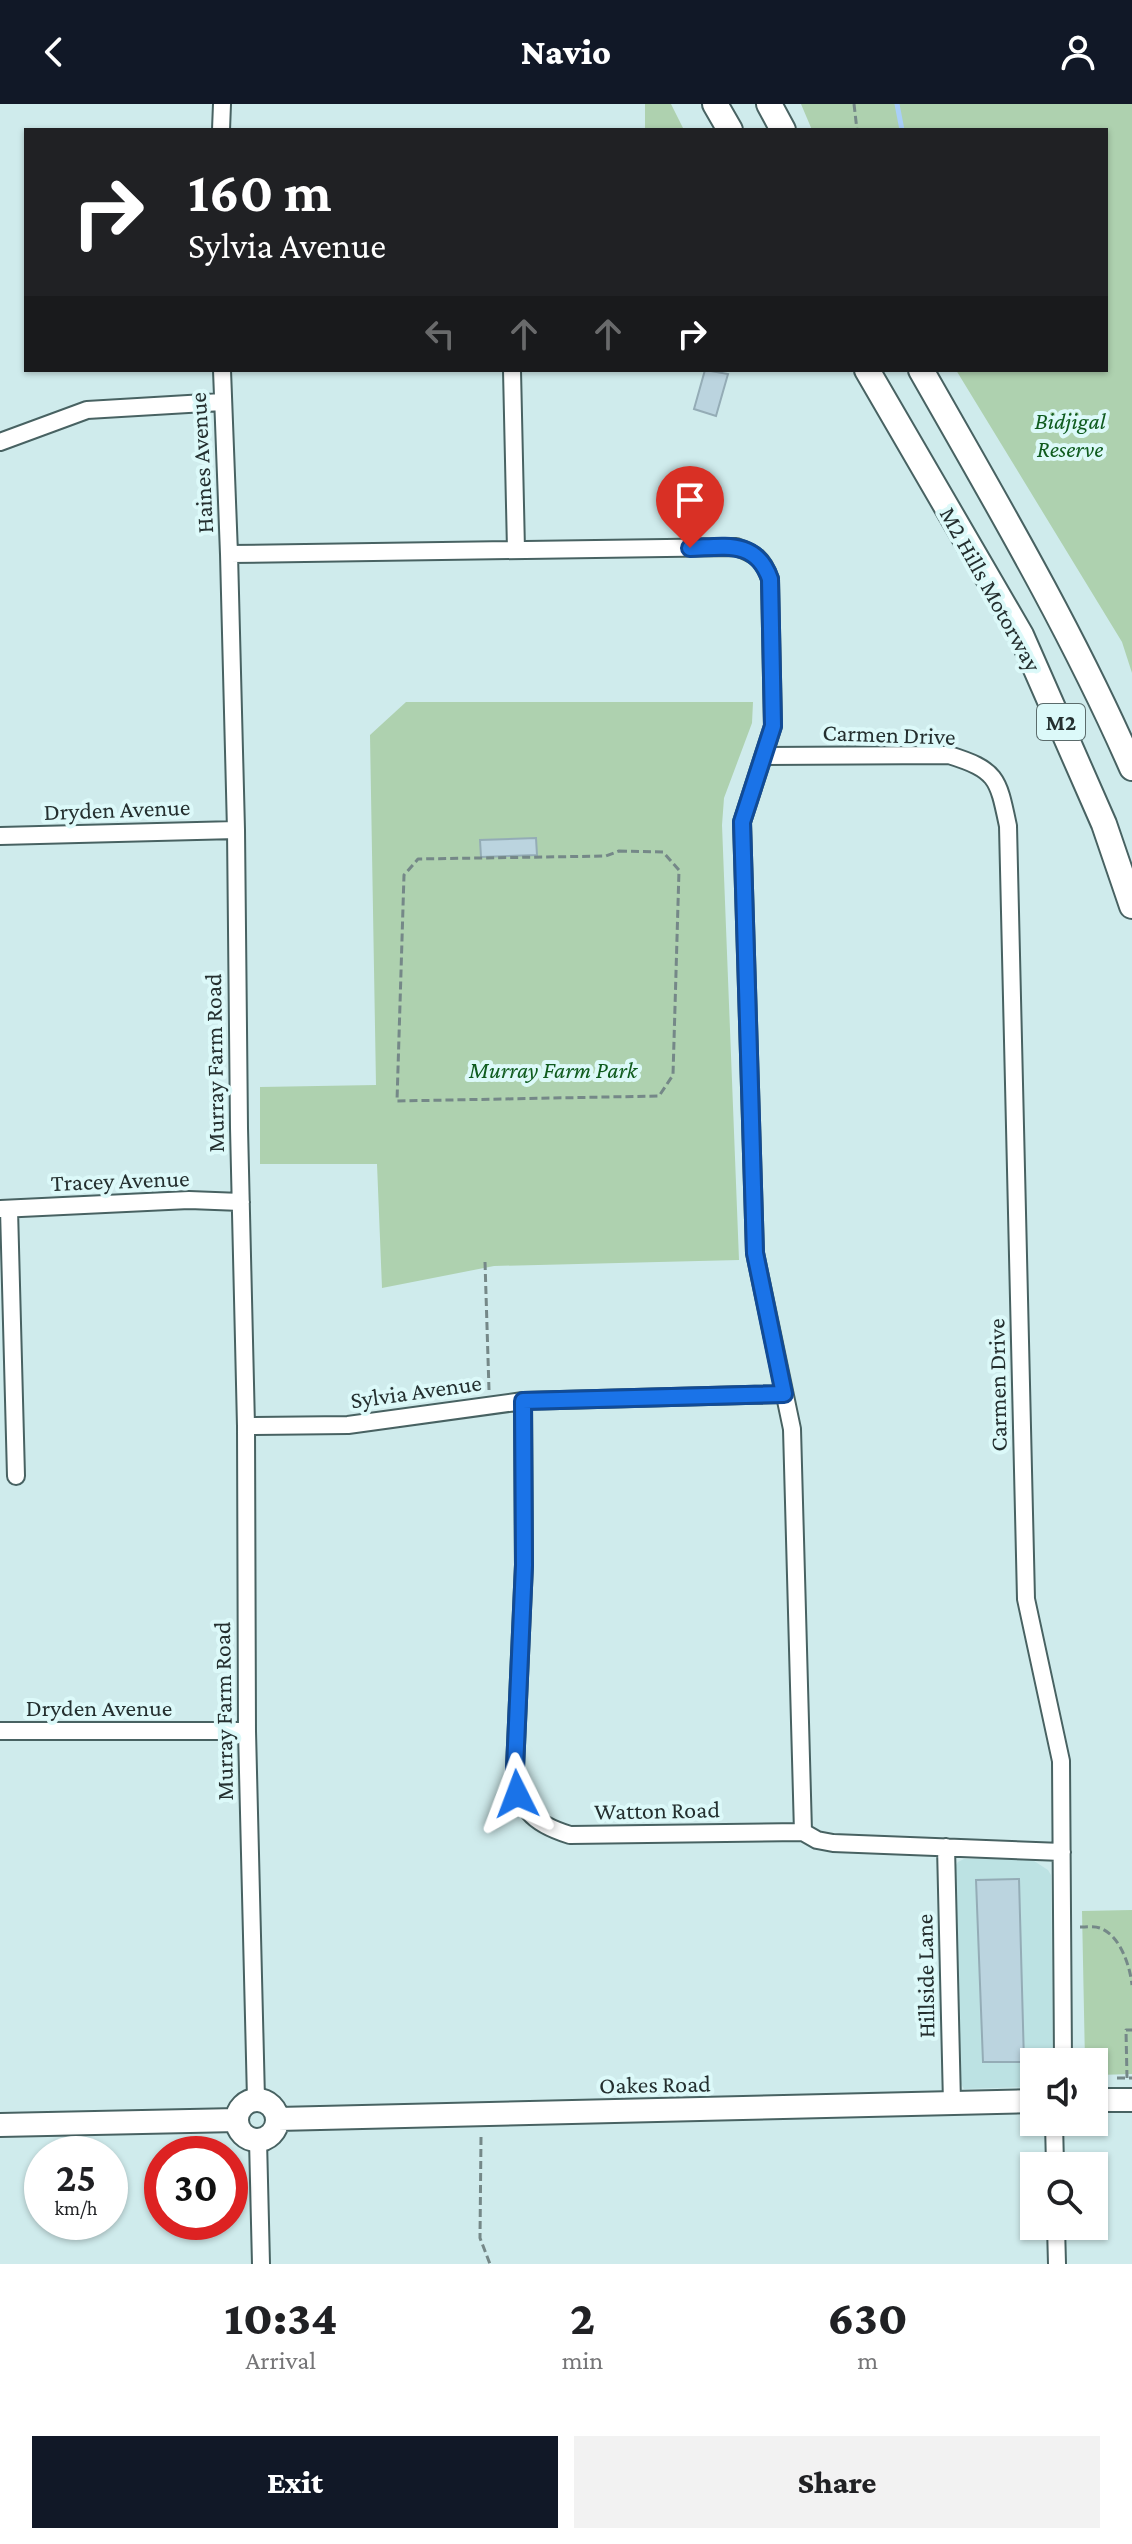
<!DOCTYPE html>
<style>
:root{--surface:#fff;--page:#f2f2f2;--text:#202124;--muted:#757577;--accent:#111827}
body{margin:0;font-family:"Crimson Pro",serif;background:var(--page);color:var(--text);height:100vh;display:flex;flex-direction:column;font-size:30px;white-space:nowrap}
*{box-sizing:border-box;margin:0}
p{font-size:26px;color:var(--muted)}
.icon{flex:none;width:44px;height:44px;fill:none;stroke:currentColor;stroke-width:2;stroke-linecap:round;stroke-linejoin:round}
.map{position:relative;height:2160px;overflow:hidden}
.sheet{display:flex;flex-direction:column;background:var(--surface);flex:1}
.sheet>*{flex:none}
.guide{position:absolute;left:24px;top:24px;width:1084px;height:244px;border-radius:0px;box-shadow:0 2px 6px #0004;background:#202124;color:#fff;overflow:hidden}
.fabs{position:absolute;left:1020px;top:1944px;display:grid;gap:16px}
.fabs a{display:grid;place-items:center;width:88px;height:88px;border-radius:0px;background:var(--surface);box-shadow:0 2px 6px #0004;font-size:40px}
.speed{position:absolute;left:24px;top:2032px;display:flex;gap:16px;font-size:40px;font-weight:700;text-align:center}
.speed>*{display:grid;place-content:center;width:104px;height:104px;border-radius:50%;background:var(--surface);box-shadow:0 2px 6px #0004;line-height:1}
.speed small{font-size:20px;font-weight:400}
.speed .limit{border:12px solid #d22;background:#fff;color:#111}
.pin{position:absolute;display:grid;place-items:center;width:68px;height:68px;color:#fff;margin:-82px -34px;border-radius:50% 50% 50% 0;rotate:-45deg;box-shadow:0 0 8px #0007}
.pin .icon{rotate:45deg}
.me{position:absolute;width:88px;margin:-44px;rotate:357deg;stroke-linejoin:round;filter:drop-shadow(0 0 6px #0008)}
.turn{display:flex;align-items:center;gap:28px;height:168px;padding:0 32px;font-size:36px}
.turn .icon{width:104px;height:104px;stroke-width:2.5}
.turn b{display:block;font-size:56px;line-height:68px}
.lanes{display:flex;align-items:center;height:76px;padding:0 32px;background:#0003;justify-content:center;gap:40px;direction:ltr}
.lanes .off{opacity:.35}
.eta{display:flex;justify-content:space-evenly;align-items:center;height:136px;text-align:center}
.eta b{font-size:48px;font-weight:800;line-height:56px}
.cta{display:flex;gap:16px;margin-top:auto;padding:16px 32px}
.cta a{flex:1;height:92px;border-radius:0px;background:var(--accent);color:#fff;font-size:32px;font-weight:800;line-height:92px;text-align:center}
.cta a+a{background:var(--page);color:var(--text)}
header{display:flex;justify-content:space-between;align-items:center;height:104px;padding:0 32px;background:var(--accent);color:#fff;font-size:36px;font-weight:800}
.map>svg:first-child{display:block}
</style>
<header><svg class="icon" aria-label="back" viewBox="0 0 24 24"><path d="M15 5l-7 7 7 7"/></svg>Navio<svg class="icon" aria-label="person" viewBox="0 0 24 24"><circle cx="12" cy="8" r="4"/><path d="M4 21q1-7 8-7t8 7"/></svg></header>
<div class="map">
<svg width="1132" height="2160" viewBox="0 0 1132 2160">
<rect width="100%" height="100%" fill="#cfebec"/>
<path fill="#bce2e3" d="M964,1755h67l17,11 3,5 2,183 -2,4h-17v21l-6,4 -64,2 -7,-12 -7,-203 8,-12z"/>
<path fill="#aed1af" d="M645,0h26l13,26h-39z
M801,0h331v569l-10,-31 -166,-272h150v-240h-294z
M406,598h347l-1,21 -28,75 -2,27 17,435 -245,6 -112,22 -5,-124h-117v-77l116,-2 -6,-350z
M1132,1806v164l-34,1 -4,-4v-9h-9l-3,-151z"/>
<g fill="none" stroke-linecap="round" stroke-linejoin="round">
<path stroke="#a9cff8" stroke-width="5" d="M897,0l5,26"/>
</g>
<path fill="#bbd4df" stroke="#94acb6" stroke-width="2" d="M705,266l23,4 -12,42 -22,-7z
M536,734l1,17 -56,2 -1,-17z
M1019,1775l5,183h-41l-7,-182z"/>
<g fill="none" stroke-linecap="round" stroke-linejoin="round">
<defs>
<path id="minor" d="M221,26l1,-26
M222,266l7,184 7,276 3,298 7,298 1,305 9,368
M512,266l4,180
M0,338l87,-32 135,-8
M229,450l507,-7c20,7 27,12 34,32l3,147 -31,96 13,431 37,176 11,403
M764,652l185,-1c48,15 49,23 59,71l18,773 35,162 2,301
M0,732l236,-6
M0,1105l189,-9 52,2
M9,1105l7,267
M523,1297l1,164 -9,203c4,41 16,55 55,67l233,-3 14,8 16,3 229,9
M246,1322l102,-1 175,-24 261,-7
M0,1627h247
M946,1743l6,256
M1054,2018l1,44
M258,2036l3,124
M1056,2122l1,38"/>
<path id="major" d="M237 2016a20 20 0 1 1 40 0a20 20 0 1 1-40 0Z
M1094,1996h38
M278,2015l756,-18
M0,2021l237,-5"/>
<path id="highway" d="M715,0l15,26
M769,0l14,26
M867,266l154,265 83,189 28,82
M921,266c74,130 151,261 211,398"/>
</defs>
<use href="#minor" stroke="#486262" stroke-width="20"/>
<use href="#major" stroke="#486262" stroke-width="26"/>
<use href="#highway" stroke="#486262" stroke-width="28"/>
<path stroke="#758888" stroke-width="3" stroke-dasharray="8 4" stroke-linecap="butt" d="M854,0l3,26
M619,747l44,1 16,18 -6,205 -14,21 -262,5 7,-226 14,-16 188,-3z
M485,1158l4,128
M1080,1823c6,0 14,-1 20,1 20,7 30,38 32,57
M1117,1974h15
M1127,1974l-1,-48h6
M481,2033l-1,101 10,26"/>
<use href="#minor" stroke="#fff" stroke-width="16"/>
<use href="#major" stroke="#fff" stroke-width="22"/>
<use href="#highway" stroke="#fff" stroke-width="24"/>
</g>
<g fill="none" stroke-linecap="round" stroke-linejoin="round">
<defs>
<path id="route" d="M517,1690l-2,-26 9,-203 -1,-164 261,-7 -29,-141 -13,-431 31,-96 -3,-147c-14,-40 -45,-32 -80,-31"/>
</defs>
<use href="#route" stroke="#114b97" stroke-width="20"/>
<use href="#route" stroke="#1a73e8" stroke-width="14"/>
</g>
<g text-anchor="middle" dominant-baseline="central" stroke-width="8" stroke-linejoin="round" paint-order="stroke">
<rect fill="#dcf9f9" stroke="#5b6c6c" stroke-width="2" x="1037" y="600" width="48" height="36" rx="6"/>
<g font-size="22" font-weight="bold" fill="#242f2f">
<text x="1061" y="618">M2</text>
</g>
<g font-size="24" font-style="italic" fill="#0f5b1e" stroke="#dcf9f9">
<text x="1070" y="316">Bidjigal<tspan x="1070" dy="28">Reserve</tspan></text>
<text x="553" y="965">Murray Farm Park</text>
</g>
<g font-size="24" fill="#242f2f" stroke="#dcf9f9">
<text transform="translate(201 359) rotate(-93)">Haines Avenue</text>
<text transform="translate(991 485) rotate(61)">M2 Hills Motorway</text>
<text transform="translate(889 630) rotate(2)">Carmen Drive</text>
<text transform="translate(117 705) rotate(-2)">Dryden Avenue</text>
<text transform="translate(214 959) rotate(-91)">Murray Farm Road</text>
<text transform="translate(120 1076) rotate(-2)">Tracey Avenue</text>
<text transform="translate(997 1281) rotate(-91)">Carmen Drive</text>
<text transform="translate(416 1287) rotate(-8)">Sylvia Avenue</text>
<text x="99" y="1603">Dryden Avenue</text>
<text transform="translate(223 1607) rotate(-91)">Murray Farm Road</text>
<text transform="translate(657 1706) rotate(-1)">Watton Road</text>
<text transform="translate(925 1872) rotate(-91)">Hillside Lane</text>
<text transform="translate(655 1980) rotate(-1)">Oakes Road</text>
</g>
</g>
</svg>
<div class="fabs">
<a><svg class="icon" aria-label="sound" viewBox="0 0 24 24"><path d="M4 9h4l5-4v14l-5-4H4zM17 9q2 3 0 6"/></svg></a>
<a><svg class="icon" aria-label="search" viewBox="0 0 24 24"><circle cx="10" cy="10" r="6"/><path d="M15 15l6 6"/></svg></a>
</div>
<div class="speed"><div>25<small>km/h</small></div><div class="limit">30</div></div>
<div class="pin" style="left:690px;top:444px;background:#d93025"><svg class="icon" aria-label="arrive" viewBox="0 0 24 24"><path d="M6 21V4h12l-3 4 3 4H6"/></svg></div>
<svg class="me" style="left:517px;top:1690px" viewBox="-20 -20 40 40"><path d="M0-17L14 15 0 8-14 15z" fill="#1a73e8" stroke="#fff" stroke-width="4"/></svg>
<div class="guide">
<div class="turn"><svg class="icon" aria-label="right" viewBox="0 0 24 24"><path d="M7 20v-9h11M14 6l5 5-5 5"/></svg><div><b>160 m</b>Sylvia Avenue</div></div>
<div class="lanes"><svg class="icon off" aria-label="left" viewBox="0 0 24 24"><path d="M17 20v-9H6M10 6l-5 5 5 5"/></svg><svg class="icon off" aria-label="ahead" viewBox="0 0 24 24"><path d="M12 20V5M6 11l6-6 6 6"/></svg><svg class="icon off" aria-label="ahead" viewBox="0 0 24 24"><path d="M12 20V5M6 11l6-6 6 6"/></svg><svg class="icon" aria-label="right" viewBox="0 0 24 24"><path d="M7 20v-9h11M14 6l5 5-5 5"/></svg></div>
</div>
</div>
<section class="sheet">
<div class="eta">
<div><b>10:34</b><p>Arrival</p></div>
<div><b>2</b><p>min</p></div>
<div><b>630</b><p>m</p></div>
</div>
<div class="cta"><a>Exit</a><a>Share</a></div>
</section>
